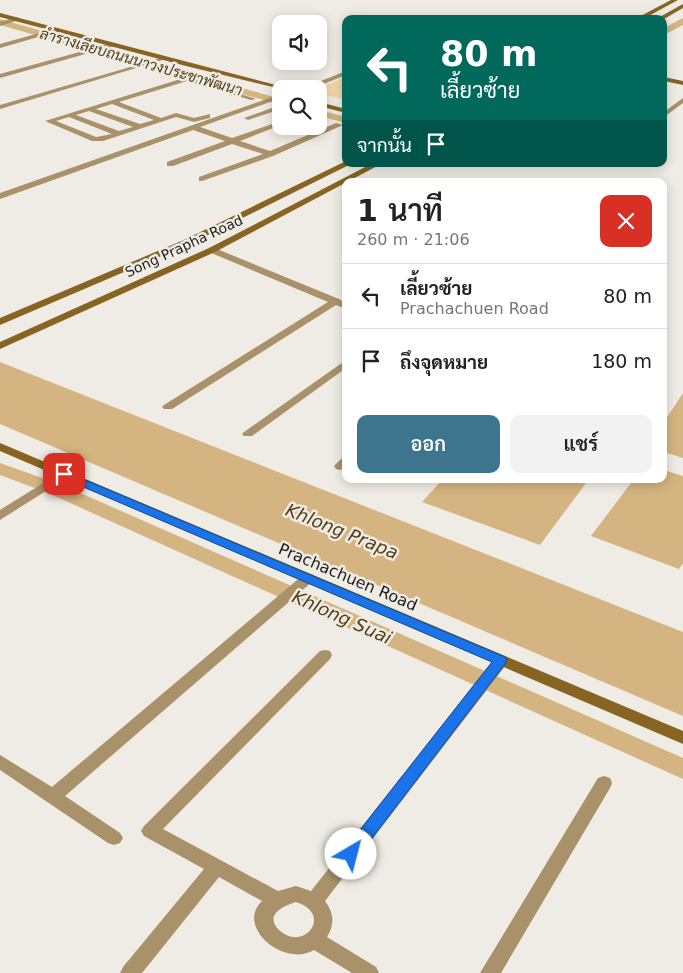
<!DOCTYPE html>
<html lang="th">
<meta charset="utf-8">
<style>
:root{--surface:#fff;--page:#f2f2f2;--text:#222;--muted:#767676;--line:#e0e0e0;--accent:#3d758f}
body{margin:0;font-family:"DejaVu Sans",Sarabun,sans-serif;background:var(--page);color:var(--text);height:100vh;display:flex;flex-direction:column;font-size:19px;white-space:nowrap}
*{box-sizing:border-box;margin:0}
p{font-size:16px;color:var(--muted)}
.icon{flex:none;width:28px;height:28px;fill:none;stroke:currentColor;stroke-width:2;stroke-linecap:round;stroke-linejoin:round}
.map{position:relative;flex:1;overflow:hidden}
.panel{position:absolute;left:342px;top:178px;width:325px;height:305px;display:flex;flex-direction:column;background:var(--surface);border-radius:10px;box-shadow:0 2px 12px #0003}
.panel>*{flex:none}
.top-card{position:absolute;left:342px;top:15px;width:325px;height:152px;border-radius:10px;box-shadow:0 2px 12px #0003;background:#00695c;color:#fff;overflow:hidden}
.tools{position:absolute;left:272px;top:15px;display:grid;gap:10px}
.tools a{display:grid;place-items:center;width:55px;height:55px;border-radius:10px;background:var(--surface);box-shadow:0 2px 12px #0003;font-size:25px}
.pin{position:absolute;display:grid;place-items:center;width:42px;height:42px;color:#fff;margin:-21px;border-radius:10px;box-shadow:0 2px 8px #0006}
.me{position:absolute;width:55px;margin:-28px;rotate:37deg;stroke-linejoin:round;filter:drop-shadow(0 0 4px #0008)}
.turn{display:flex;align-items:center;gap:18px;height:105px;padding:0 15px;font-size:22px}
.turn .icon{width:65px;height:65px;stroke-width:2.5}
.turn b{display:block;font-size:35px;line-height:42px}
.then{display:flex;align-items:center;height:48px;padding:0 15px;background:#0003;gap:10px;font-size:19px}
.round{display:grid;place-items:center;flex:none;width:52px;height:52px;border-radius:10px;background:var(--page)}
.head{display:flex;align-items:center;justify-content:space-between;height:85px;padding:0 15px}
h1{font-size:30px;font-weight:600;line-height:38px}
.action{display:flex;gap:10px;margin-top:auto;padding:10px 15px}
.action a{flex:1;height:58px;border-radius:10px;background:var(--accent);color:#fff;font-size:20px;font-weight:600;line-height:58px;text-align:center}
.action a+a{background:var(--page);color:var(--text)}
ul{padding:0;list-style:none}
li{display:flex;align-items:center;gap:15px;height:65px;padding:0 15px;border-top:1px solid var(--line)}
li div{flex:1}
li b{display:block;font-size:19px}
li em{font-style:normal}
.map>svg:first-child{display:block}
</style>
<div class="map">
<svg width="683" height="973" viewBox="0 0 683 973">
<rect width="100%" height="100%" fill="#efece5"/>
<path fill="#f3d6a7" d="M346,77v23l-27,-7v-4h-3z"/>
<path fill="#d4b480" d="M0,362l683,270v84l-683,-292z
M683,393v65l-19,-6v-30z
M664,470l19,6v87l-4,6 -88,-33 43,-57h30z
M443,479h146l-49,66 -118,-43z"/>
<g fill="none" stroke-linecap="round" stroke-linejoin="round">
<path fill="#d4b480" fill-rule="evenodd" d="M683,18v7l-19,10v-7z
M0,19l281,80v6l-281,-80z
M319,110l27,7v6l-27,-7z
M0,463l62,22 621,273v21l-635,-286 -48,-18z"/>
<path fill="#a99169" fill-rule="evenodd" d="M17,17l2,3 -19,6v-4z
M57,28l2,3 -59,17v-4z
M112,43l2,3 -114,32v-4z
M161,58l5,1 -166,50v-4z
M346,71v4l-35,14h-10z
M187,77l69,22 -5,1 -64,-19 -68,21 42,16 15,-5 18,5 16,-4v4l-16,4 -18,-5 -73,24h-11l-47,-20zM112,104l42,16 -14,4 -44,-15zM89,111l44,16 -14,4 -43,-16zM69,117l43,17 -16,3 -40,-16z
M281,94v4l-81,29 32,11 49,-17v4l-41,16 30,10 66,-28 7,2 -70,31 -71,25h-3v-4l64,-23 -31,-10 -59,22h-6v-4l58,-21 -32,-11 -193,69v-6z
M683,98v5l-19,14v-5z
M272,108l9,1v4l-9,-1 -24,8 -4,-2z
M212,247l127,52 7,4v6l-10,-4 -164,104h-8l-2,-2 2,-2 164,-103 -119,-50v-4z
M346,360v8l-94,68h-8l-2,-2 2,-2z
M346,457v10l-6,3 -4,-1 -2,-3 8,-8z
M64,470l6,4 -2,3 -68,43v-10z
M308,573l5,2 2,3 -2,3 -248,215 55,37 3,5 -3,5 -6,2 -6,-2 -108,-73v-15l52,32 251,-212z
M325,650l5,1 2,4 -2,4 -167,170 115,62 18,-5 15,5 185,-234 5,-1 5,1 2,4 -2,4 -181,236c9,12 10,23 2,36l49,30 3,6h-27l-38,-23c-30,18 -79,-23 -52,-49l-43,-24 -77,96h-22l3,-6 81,-98 -60,-33 -3,-5 3,-5 176,-175zM296,902c38,12 8,51 -17,28 -15,-15 4,-24 17,-28z
M604,776l6,2 2,5 -2,5 -109,185h-21l118,-195z"/>
<path fill="#876421" fill-rule="evenodd" d="M671,0h7l-35,19h-8z
M683,4v4l-19,11h-8z
M0,13l291,76h-10l-95,-23 -186,-49z
M664,77l19,4v4l-19,-4z
M319,102l27,7v4l-27,-7z
M344,162l7,2 -159,79 -192,82v-7l186,-79z
M371,164h10l-166,88 -215,97v-7l209,-94z
M0,443l683,288v13l-683,-293z"/>
</g>
<path fill="#1a73e8" stroke="#114b97" d="M64,471l441,186 2,3 -2,4 -149,195 -5,2 -6,-2 -2,-5 2,-5 147,-187 -432,-185 -2,-3 2,-2z"/>
<g text-anchor="middle" dominant-baseline="central" stroke-width="5" stroke-linejoin="round" paint-order="stroke">
<g font-size="14" fill="#201e1c" stroke="#efece5">
<text transform="translate(184 246) rotate(-25)">Song Prapha Road</text>
</g>
<g font-size="15" font-style="italic" fill="#543e14" stroke="#efece5">
<text transform="translate(141 62) rotate(16)">ลำรางเลียบถนนนาวงประชาพัฒนา</text>
</g>
<g font-size="16" fill="#201e1c" stroke="#efece5">
<text transform="translate(348 577) rotate(23)">Prachachuen Road</text>
</g>
<g font-size="18" font-style="italic" fill="#543e14" stroke="#efece5">
<text transform="translate(342 531) rotate(22)">Khlong Prapa</text>
<text transform="translate(342 617) rotate(24)">Khlong Suai</text>
</g>
</g>
</svg>
<div class="tools">
<a><svg class="icon" aria-label="sound" viewBox="0 0 24 24"><path d="M4 9h4l5-4v14l-5-4H4zM17 9q2 3 0 6"/></svg></a>
<a><svg class="icon" aria-label="search" viewBox="0 0 24 24"><circle cx="10" cy="10" r="6"/><path d="M15 15l6 6"/></svg></a>
</div>
<div class="pin" style="left:64px;top:474px;background:#d93025"><svg class="icon" aria-label="arrive" viewBox="0 0 24 24"><path d="M6 21V4h12l-3 4 3 4H6"/></svg></div>
<svg class="me" style="left:351px;top:854px" viewBox="-20 -20 40 40"><circle r="19" fill="#fff"/><path d="M0-13L10 11 0 6-10 11z" fill="#1a73e8"/></svg>
<div class="top-card">
<div class="turn"><svg class="icon" aria-label="left" viewBox="0 0 24 24"><path d="M17 20v-9H6M10 6l-5 5 5 5"/></svg><div><b>80 m</b>เลี้ยวซ้าย</div></div>
<div class="then">จากนั้น<svg class="icon" aria-label="arrive" viewBox="0 0 24 24"><path d="M6 21V4h12l-3 4 3 4H6"/></svg></div>
</div>
<section class="panel">
<div class="head"><div><h1>1 นาที</h1><p>260 m · 21:06</p></div><a class="round" style="background:#d93025;color:#fff"><svg class="icon" aria-label="close" viewBox="0 0 24 24"><path d="M6 6l12 12M18 6L6 18"/></svg></a></div>
<ul>
<li><svg class="icon" aria-label="left" viewBox="0 0 24 24"><path d="M17 20v-9H6M10 6l-5 5 5 5"/></svg><div><b>เลี้ยวซ้าย</b><p>Prachachuen Road</p></div><em>80 m</em></li>
<li><svg class="icon" aria-label="arrive" viewBox="0 0 24 24"><path d="M6 21V4h12l-3 4 3 4H6"/></svg><div><b>ถึงจุดหมาย</b></div><em>180 m</em></li>
</ul>
<div class="action"><a>ออก</a><a>แชร์</a></div>
</section>
</div>
